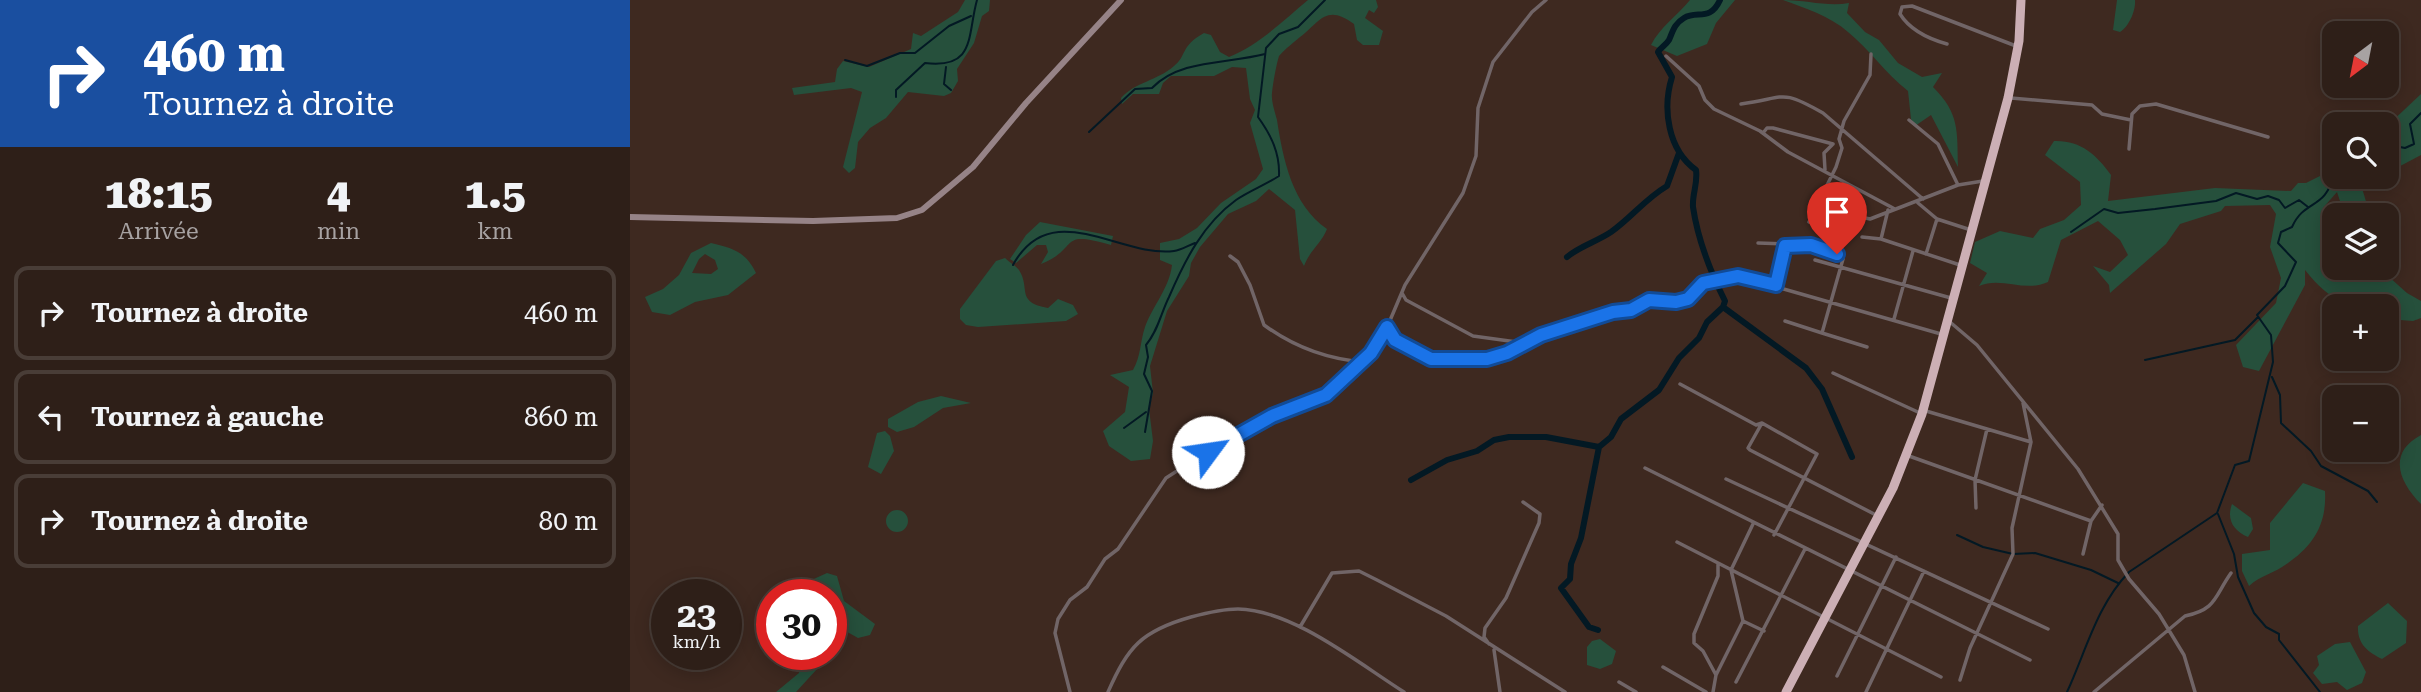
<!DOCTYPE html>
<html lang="fr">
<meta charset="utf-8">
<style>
:root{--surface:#2e1f18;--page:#362721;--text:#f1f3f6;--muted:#a7a2a2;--line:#493d37}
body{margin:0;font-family:"Roboto Serif",serif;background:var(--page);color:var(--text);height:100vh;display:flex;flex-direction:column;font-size:26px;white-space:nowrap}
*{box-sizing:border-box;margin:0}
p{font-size:23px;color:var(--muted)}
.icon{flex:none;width:38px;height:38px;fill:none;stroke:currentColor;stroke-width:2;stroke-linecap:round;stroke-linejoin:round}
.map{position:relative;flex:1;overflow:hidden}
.drawer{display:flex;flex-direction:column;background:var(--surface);width:630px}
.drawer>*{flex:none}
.banner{background:#1a4fa0;color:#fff;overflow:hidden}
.needle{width:46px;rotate:212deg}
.controls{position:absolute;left:1692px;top:21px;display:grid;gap:14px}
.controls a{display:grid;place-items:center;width:77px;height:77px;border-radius:14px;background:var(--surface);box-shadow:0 4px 18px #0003,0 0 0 2px var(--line);font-size:35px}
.speed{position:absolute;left:21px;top:579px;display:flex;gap:14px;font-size:35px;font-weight:700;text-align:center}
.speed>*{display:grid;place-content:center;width:91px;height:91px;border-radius:50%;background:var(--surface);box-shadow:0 4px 18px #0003,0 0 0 2px var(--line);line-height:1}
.speed small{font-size:18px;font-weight:400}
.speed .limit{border:10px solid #d22;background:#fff;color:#111}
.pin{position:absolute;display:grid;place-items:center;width:60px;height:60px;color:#fff;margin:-72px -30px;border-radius:50% 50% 50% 0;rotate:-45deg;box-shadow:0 0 7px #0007}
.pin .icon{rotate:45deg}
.me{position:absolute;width:77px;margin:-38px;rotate:59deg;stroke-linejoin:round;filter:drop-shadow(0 0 5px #0008)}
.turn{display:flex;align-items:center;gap:24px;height:147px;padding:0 28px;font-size:32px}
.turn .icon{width:91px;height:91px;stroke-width:2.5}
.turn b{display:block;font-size:49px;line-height:60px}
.eta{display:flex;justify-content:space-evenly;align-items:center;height:119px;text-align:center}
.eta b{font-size:42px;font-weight:800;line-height:49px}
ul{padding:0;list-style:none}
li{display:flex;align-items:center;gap:21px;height:94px;margin:0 14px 10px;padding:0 14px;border:4px solid var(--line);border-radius:14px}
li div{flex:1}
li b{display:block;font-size:26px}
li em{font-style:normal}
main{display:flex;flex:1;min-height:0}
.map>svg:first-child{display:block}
</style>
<main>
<section class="drawer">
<div class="banner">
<div class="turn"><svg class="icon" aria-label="right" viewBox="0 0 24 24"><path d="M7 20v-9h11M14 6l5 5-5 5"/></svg><div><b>460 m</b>Tournez à droite</div></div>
</div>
<div class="eta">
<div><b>18:15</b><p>Arrivée</p></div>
<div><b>4</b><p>min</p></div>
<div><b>1.5</b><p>km</p></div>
</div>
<ul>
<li><svg class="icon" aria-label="right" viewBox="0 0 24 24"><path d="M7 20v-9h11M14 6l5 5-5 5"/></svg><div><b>Tournez à droite</b></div><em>460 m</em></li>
<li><svg class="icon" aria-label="left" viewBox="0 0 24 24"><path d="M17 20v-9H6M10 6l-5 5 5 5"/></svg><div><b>Tournez à gauche</b></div><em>860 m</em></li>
<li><svg class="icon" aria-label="right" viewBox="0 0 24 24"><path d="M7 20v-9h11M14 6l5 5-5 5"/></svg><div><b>Tournez à droite</b></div><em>80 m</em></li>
</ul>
</section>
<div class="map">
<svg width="1791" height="692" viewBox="0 0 1791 692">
<rect width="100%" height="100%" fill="#3e2920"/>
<path fill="#26503c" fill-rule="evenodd" d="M335,0h25l-1,11 -7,5 -8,27 -17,26 1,12 -7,12 -7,3 -36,-4 -22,26 -16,10 -12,14 -3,26 -6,5 -6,-6 19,-75 -11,-4 -57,7 -2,-7 43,-6 2,-13 6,-8 26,6 42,-18 2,-16 8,3 37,-24z
M678,0h68l2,7 -4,6 -5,-3 -4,8 18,13 -4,14h-16l-6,-5 -3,-16c-28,-21 -34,-2 -54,13 -8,7 -14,11 -21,19 -3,10 -6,27 -7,37 -1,8 3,19 5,27 6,39 15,85 50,109 -6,15 -17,21 -23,37l-4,-7 -5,-49 -26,-21 -13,12 -28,13 -28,33 -9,16 -2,13 -22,35 -17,55 3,27 -4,16 4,32 -3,18 -19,2 -22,-15 -6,-15 22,-19 4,-25 -19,-12 23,-5c8,-14 7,-28 12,-43 8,-22 24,-38 27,-62l-12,-5v-17l19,-4 18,-11 24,-25 35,-24 7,-10 -13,-46 5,-13 -5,-11 -4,-31 -14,-1 -18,9h-43l-8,7 -4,11h-26l-11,10 -1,-6c14,-16 36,-17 53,-32 13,-10 6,-20 30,-33l7,2 9,17 9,5c30,-12 55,-37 79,-57z
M1060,0h45l-19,23 -9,21 -30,12 -26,-11c9,-18 26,-29 39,-45z
M1153,0c23,0 45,7 66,3l-2,10 18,19 14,8 19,23 24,14 20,-4 -9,14c27,27 24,44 25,80l-27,-52 -16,11 -4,-7 -3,-28c-23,-18 -38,-41 -60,-59 -18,-16 -43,-24 -65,-32z
M1487,0h18c1,10 -6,27 -15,32l-7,-2z
M1791,94v61l-34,18v-47z
M1424,141c26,-1 42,13 57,34l-3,26 107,-13 76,3 7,-8h8l28,-14v8h47l-19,11 8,27h-26l4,-14 -6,6 -5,-15 -14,16 14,7 -3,53h45l28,25 14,8v17l-8,3 -26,-2v-13c-40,0 -56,-3 -82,-36v15l-46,86 -16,-4 -7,-22 40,-42 5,-25 -11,-31 6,-33 -6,-9 -45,1 -4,5 -41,13 -14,20 -56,49 -1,-8 -16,-19 17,6 18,-17 -8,-15 -22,-19 -37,19 -13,42c-24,11 -46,-6 -69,4l8,-13 -17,-10 5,-21 25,-11 33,7 7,-9 24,-9 17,-15 -1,-23 -35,-27z
M410,222l73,14 -2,9c-55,-16 -30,3 -70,19l7,-12 -2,-7h-9l-21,18 -6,-4 16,-24z
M81,243c22,5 35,9 45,30l-28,22 -33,7 -25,13 -18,-3 -7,-15 18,-8 16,-14 12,-22zM75,254l10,6 3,9 -7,5 -19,-1 7,-14z
M375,258c4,4 11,8 14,12 12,19 -4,32 29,38l10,-9 15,6 5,9 -12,7 -88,6 -12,-2 -6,-6v-10l36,-48z
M311,396l30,7 -28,5 -29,19 -17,5 -9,-5v-8l30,-17z
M255,431l5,5 4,15 -13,23 -13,-7 9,-34z
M1791,435v69c-22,-22 -34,-51 0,-69z
M1673,483l22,8c2,35 -13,57 -43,76 -11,7 -22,9 -33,19l-7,-15v-17l28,-4v-27z
M1602,504l19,14 2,11 -5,8c-14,-6 -22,-17 -16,-33z
M256 521a11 11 0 1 1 22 0a11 11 0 1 1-22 0Z
M197,573l10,3 7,25 31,23 -5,11 -12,3 -16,-9 -11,9v-43h-40l5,-8z
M1758,603l19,18 -1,22 -24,16c-14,-7 -25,-15 -24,-33z
M970,639l16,12 -4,13 -12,5 -13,-4v-18l5,-6z
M1720,642l16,30 -4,11 -15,7 -10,-8 -15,2 -9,-11 6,-8 -2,-9 18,-12z
M171,655h16l1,13 -22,24h-20l23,-19z"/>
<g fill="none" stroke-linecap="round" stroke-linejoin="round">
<path stroke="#031924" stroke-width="2" d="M215,60l22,6 33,-13h15l34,-27 22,-10
M316,67l-2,17 7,6
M266,97v-7l29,-27c51,6 42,-27 52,-63
M1757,129l8,17 10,2 9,-4 -4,-20 11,-11
M459,132l46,-43 17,-1c28,-29 75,-24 113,-34
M1441,232l33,-23 14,4 37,-4 61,-8 20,-8 21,6 11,-3 11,4 6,8 14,-8 9,7
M383,265c38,-70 107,-7 161,-14 7,-1 15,-6 21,-8
M1515,360l90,-20 23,-23
M1642,377l8,18 1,28 30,28 10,15 47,25 9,11
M494,428l22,-16
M515,432l7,-41 -8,-17 4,-17 -2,-12c12,-14 15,-32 23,-48 16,-37 34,-73 67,-97 13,-9 29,-15 43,-24 1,-23 -8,-41 -21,-59l8,-69 13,-14 19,-7 27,-27
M1588,514l16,40 4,23 16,36 12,14 13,7v6l41,52
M1327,535l26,12 30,7 22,-1 56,17 27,13
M1437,692c19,-41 30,-87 62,-120l88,-59 18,-48 14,-4 24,-99 -2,-27 -14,-20 28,-29 11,-24 -18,-19 3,-11 11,-5c13,-29 34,-16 42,-54"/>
<path stroke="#031924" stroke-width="6" d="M937,257c13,-11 29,-15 44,-25 20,-14 34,-33 56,-46l12,-33
M1093,307l83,61 16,21 30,68
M781,480l36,-20 30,-9 17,-11 15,-3h37l53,10
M968,630l-9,-3 -28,-39 9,-9 1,-15 10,-26 18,-91 12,-10 10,-18 38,-29 20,-32 20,-20 8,-16 16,-15 2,-6c-15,-30 -27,-60 -32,-94 -1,-13 5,-23 3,-37 -28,-20 -34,-61 -24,-93l-14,-25c2,-4 8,-7 11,-12 4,-9 5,-16 15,-22 13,-8 26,4 36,-18"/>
<path stroke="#716567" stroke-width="3.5" d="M1317,44c-18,-5 -37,-14 -47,-30l2,-7 10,-1 104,40
M1036,56l33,30 6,14 9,9 46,22 28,21 105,56
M1381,98l81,7 10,9 29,6
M1111,104c46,-6 38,-16 82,9l100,86
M1279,120l29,24 20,41
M1133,133l4,-5h6l60,16
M1499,149l3,-35 8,-8 16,-2 112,33
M1195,170l-1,-17 9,-9
M1288,203l19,16 34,11
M1216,214l24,5 88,-34 25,-4
M1179,222l27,-55 6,-19 -3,-9 5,-18 26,-46 1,-21
M1232,237l19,2 79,26
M1251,239l7,-29
M1128,243l53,2 32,14 -21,74 -37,-12
M1296,254l11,-35
M600,256l8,6 12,23 14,40c30,22 62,34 99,37
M1185,260l136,38
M1145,285l10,-39
M772,293l4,7 67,36 51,7
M1264,319l19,-68
M1320,322l27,23 101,124 40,65v26l11,19 30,35 25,41 11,37
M757,327l8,13 36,19h56l20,-6 34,-18 72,-23 18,-2 18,-9 27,1 12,-3 15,-16 35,-7 203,58
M1192,333l45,14
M1203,373l87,40
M1050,384l76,41 6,-2 55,31 -43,81
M1296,411l105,31
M1132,423l-14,25 2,2 126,65
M1279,456l182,65
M1015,468l385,192
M1096,479l322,150
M1346,508l-1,-28 12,-51
M1047,542l264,135
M1453,554l8,-33 11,-16
M1113,621l21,10
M670,627l32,-54 27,-2 18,9 69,36 119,76
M859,644l-5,-7 1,-9 21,-30 33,-75 1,-9 -17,-12
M864,650l6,42
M1033,667l43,25
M1086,675l-13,-24 -9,-8v-9l24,-58v-12
M1207,676l59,-119
M1330,680l10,-32 43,-94 -1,-26 19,-86 -8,-39
M989,682l17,10
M1106,682l69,-133
M440,692l-15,-59 3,-14 12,-19 17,-13 18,-28 13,-10 48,-71 53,-34 76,-38 31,-11 45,-42 12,-16 22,-52 58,-92 13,-37 2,-48 15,-46 39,-50 14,-12
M478,692c20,-45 33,-61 83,-75 15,-4 31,-8 47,-8 55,1 120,54 166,83
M1083,692l3,-17 27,-54 -12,-51 22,-46
M1236,692l58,-121
M1464,692l91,-76c32,-7 29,-19 46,-43"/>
<path stroke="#968387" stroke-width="6" d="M0,217l183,4 84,-3 25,-8 51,-43 53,-64 95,-103"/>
<path stroke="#ccafb5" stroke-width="9" d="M1156,692l107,-204 29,-74 86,-316 11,-57 2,-41"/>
</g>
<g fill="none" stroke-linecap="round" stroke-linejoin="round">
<defs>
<path id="route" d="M578,452l64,-36 54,-21 45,-42 16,-26 8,13 36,19h56l20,-6 34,-18 72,-23 18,-2 18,-10 27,2 12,-3 15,-16 35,-7 38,9 9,-39 26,-1 26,9"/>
</defs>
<use href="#route" stroke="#114b97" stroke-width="18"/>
<use href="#route" stroke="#1a73e8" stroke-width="12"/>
</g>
</svg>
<div class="controls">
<a><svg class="needle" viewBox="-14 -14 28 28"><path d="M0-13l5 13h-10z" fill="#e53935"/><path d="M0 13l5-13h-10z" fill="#a7a2a2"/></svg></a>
<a><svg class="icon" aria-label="search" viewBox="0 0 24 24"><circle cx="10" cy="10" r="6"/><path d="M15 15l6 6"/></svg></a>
<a><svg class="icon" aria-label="layers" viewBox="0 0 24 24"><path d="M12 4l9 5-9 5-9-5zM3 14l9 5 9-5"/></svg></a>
<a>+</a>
<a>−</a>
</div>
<div class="speed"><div>23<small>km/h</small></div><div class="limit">30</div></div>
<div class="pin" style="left:1207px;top:254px;background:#d93025"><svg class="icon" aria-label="arrive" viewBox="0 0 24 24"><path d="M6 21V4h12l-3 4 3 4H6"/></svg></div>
<svg class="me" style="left:578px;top:452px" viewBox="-20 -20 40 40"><circle r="19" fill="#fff"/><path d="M0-13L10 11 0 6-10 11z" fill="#1a73e8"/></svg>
</div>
</main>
